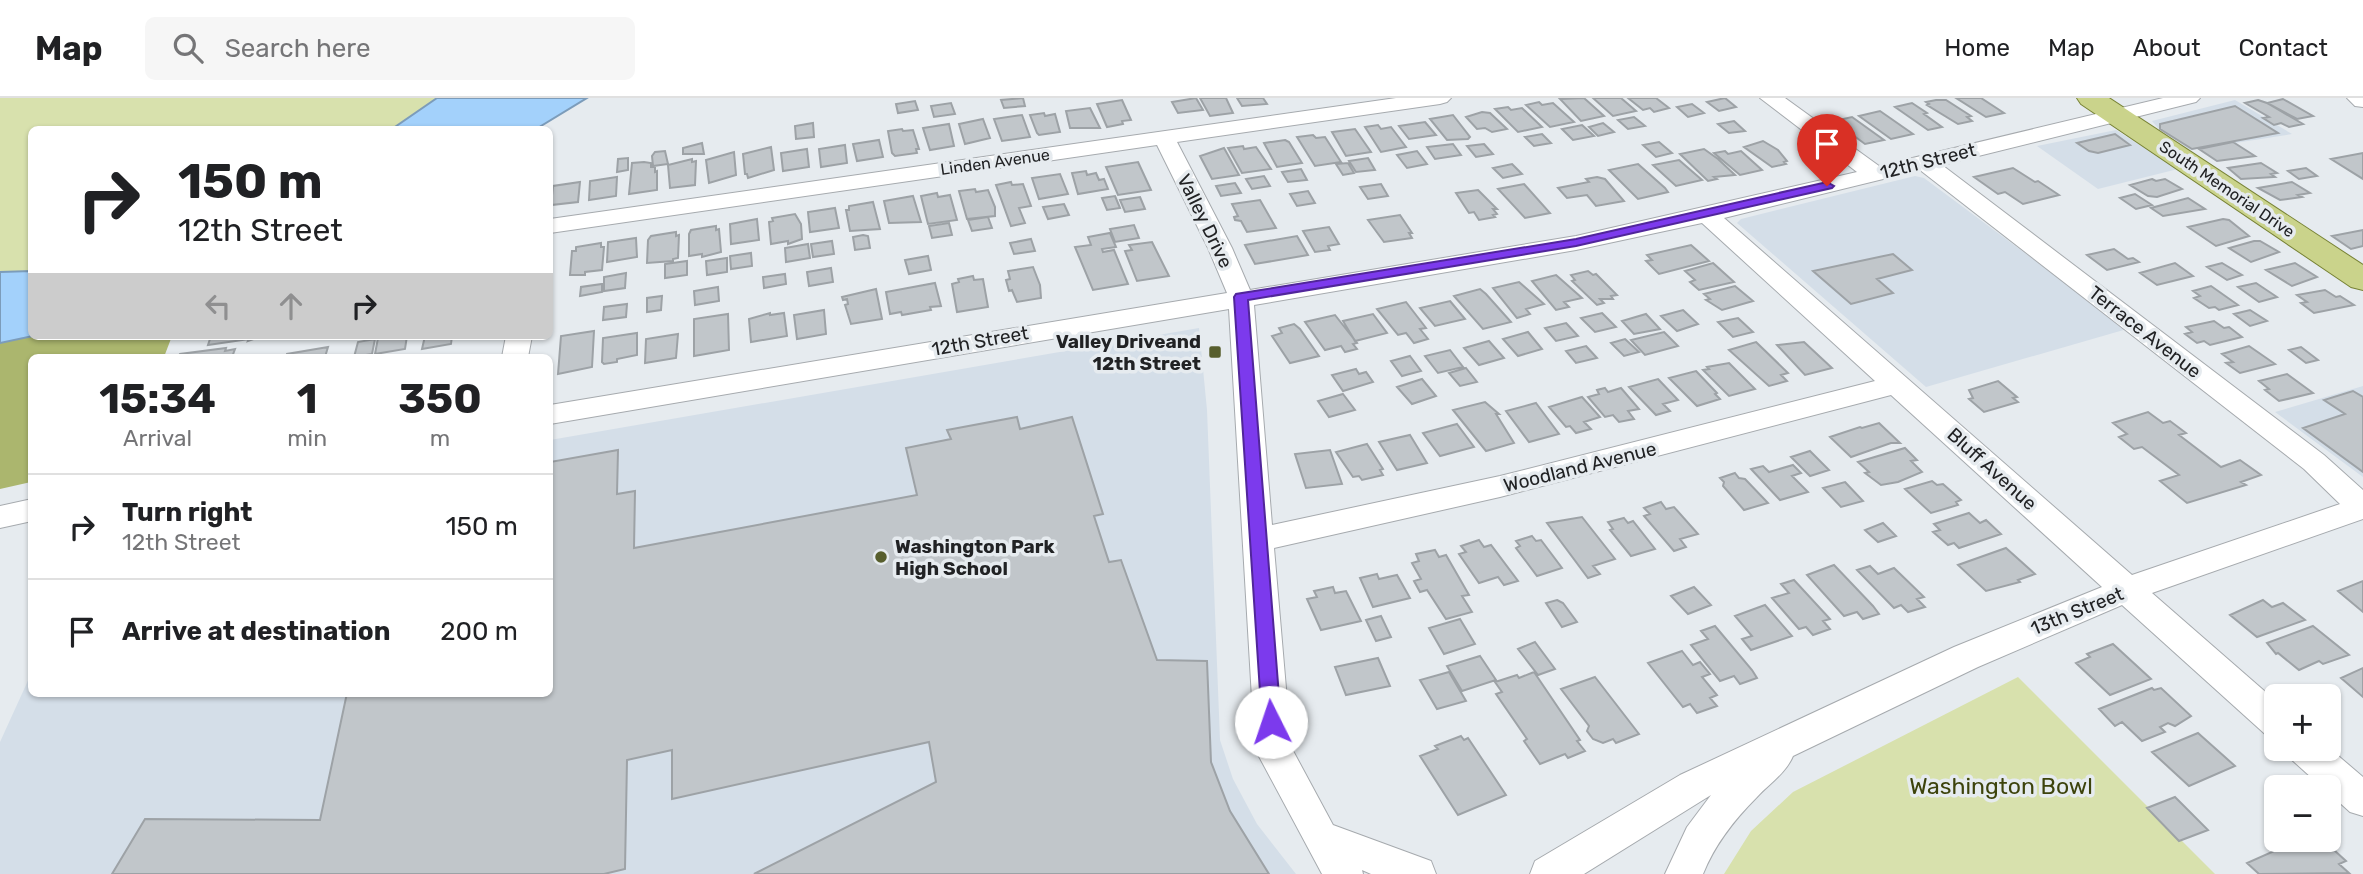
<!DOCTYPE html>
<meta charset="utf-8">
<style>
:root{--surface:#fff;--page:#f6f6f6;--text:#202124;--muted:#757577;--line:#e0e0e0}
body{margin:0;font-family:Rubik,sans-serif;background:var(--page);color:var(--text);height:100vh;display:flex;flex-direction:column;font-size:26px;white-space:nowrap}
*{box-sizing:border-box;margin:0}
p{font-size:23px;color:var(--muted)}
.icon{flex:none;width:38px;height:38px;fill:none;stroke:currentColor;stroke-width:2;stroke-linecap:round;stroke-linejoin:round}
.map{position:relative;flex:1;overflow:hidden}
.panel{position:absolute;left:28px;top:256px;width:525px;height:343px;display:flex;flex-direction:column;background:var(--surface);border-radius:10px;box-shadow:0 2px 5px #0004}
.panel>*{flex:none}
.top-card{position:absolute;left:28px;top:28px;width:525px;height:214px;border-radius:10px;box-shadow:0 2px 5px #0004;background:#fff;color:var(--text);overflow:hidden}
.buttons{position:absolute;left:2264px;top:586px;display:grid;gap:14px}
.buttons a{display:grid;place-items:center;width:77px;height:77px;border-radius:10px;background:var(--surface);box-shadow:0 2px 5px #0004;font-size:35px}
.pin{position:absolute;display:grid;place-items:center;width:60px;height:60px;color:#fff;margin:-72px -30px;border-radius:50% 50% 50% 0;rotate:-45deg;box-shadow:0 0 7px #0007}
.pin .icon{rotate:45deg}
.me{position:absolute;width:77px;margin:-38px;rotate:356deg;stroke-linejoin:round;filter:drop-shadow(0 0 5px #0008)}
.turn{display:flex;align-items:center;gap:24px;height:147px;padding:0 35px;font-size:32px}
.turn .icon{width:91px;height:91px;stroke-width:2.5}
.turn b{display:block;font-size:49px;line-height:60px}
.lanes{display:flex;align-items:center;height:66px;padding:0 35px;background:#0003;justify-content:center;gap:35px;direction:ltr}
.lanes .off{opacity:.35}
.eta{display:flex;justify-content:space-evenly;align-items:center;height:119px;text-align:center}
.eta b{font-size:42px;font-weight:700;line-height:49px}
ul{padding:0;list-style:none}
li{display:flex;align-items:center;gap:21px;height:105px;padding:0 35px;border-top:2px solid var(--line)}
li div{flex:1}
li b{display:block;font-size:26px}
li em{font-style:normal}
header{display:flex;align-items:center;gap:42px;box-sizing:border-box;height:98px;padding:0 35px;background:var(--surface);border-bottom:2px solid var(--line)}
header strong{font-size:33px}
nav{display:flex;gap:38px;margin-inline-start:auto;font-size:24px}
.search{width:490px;height:63px;background:var(--page);display:flex;align-items:center;gap:18px;box-sizing:border-box;padding:0 24px;border-radius:10px;color:var(--muted);font-size:26px}
.map>svg:first-child{display:block}
</style>
<header>
<strong>Map</strong>
<div class="search"><svg class="icon" aria-label="search" viewBox="0 0 24 24"><circle cx="10" cy="10" r="6"/><path d="M15 15l6 6"/></svg>Search here</div>
<nav><a>Home</a><a>Map</a><a>About</a><a>Contact</a></nav>
</header>
<div class="map">
<svg width="2363" height="776" viewBox="0 0 2363 776">
<rect width="100%" height="100%" fill="#e6ebef"/>
<path fill="#d4dee8" d="M2235,2l57,34 -102,16 -32,-22 -6,-7z
M2116,32l62,39 -80,20 -61,-43z
M1915,78l9,2 203,151 -201,58 -189,-164 4,-4z
M1199,230l8,82 13,330 13,39 24,45 39,50h-1296v-132l31,-68 1,19h518v-253z
M2363,288v91l-88,-65z"/>
<path fill="#d8e1ad" d="M0,0h437l-45,31 -360,1 -1,141 -31,1z
M2018,579l197,197h-491l27,-43 42,-39z"/>
<path fill="#abb66e" d="M33,238h139l-8,21h-132l-1,125 -31,7v-146z"/>
<path fill="#a3d1fb" stroke="#7c9cba" stroke-width="2" d="M437,0h150l-51,31h-144z
M31,173l2,65 -33,7v-71z"/>
<path fill="#c1c6ca" stroke="#9da2a6" stroke-width="2" d="M1023,0l2,8 -21,2 -3,-8z
M1196,0l7,12 -25,3 -6,-11z
M1200,0h26l7,15 -23,3z
M1237,0h26l4,6 -25,2z
M1584,0l20,18 -23,5 -21,-22z
M1593,0h28l15,13 -23,5z
M1628,0h28l13,10 -15,4 -4,-4 -7,2z
M1725,0l11,9 -17,4 -12,-9z
M1956,0h25l23,15 -18,4z
M2283,1l30,17 -16,3 -30,-16z
M1122,2l9,20 -9,1 1,3 -16,3 -10,-23z
M1936,2h10l25,16 -4,1 5,4 -14,3 -31,-19 2,-1 -3,-2z
M2258,2l9,3 36,21 -14,3 -8,-4 -7,2 -11,-7 6,-1 -24,-14z
M915,3l3,9 -20,3 -2,-9z
M1539,4l3,3 11,-2 21,19 -24,5 -24,-22z
M951,5l4,11 -21,3 -3,-11z
M1912,5l15,10 -3,1 18,13 -14,3 -33,-23z
M1692,6l12,9 -16,4 -11,-10z
M2235,8l43,27 -86,16 -32,-20v-5z
M1508,9l3,3 11,-2 20,19 -24,5 -23,-23z
M1090,10l10,20h-30l-4,-17z
M1880,13l33,23 -22,5 -32,-23z
M1482,14l8,1 17,16 -15,3 -7,-4 -8,1 -11,-12z
M1044,15l1,3 10,-2 5,18 -21,3 -2,-2 -7,-18z
M1022,17l8,22 -28,4 -8,-22z
M1453,17l17,22 -2,2 -21,1 -17,-21z
M1634,19l11,9 -17,3 -10,-9z
M1852,19l32,23 -19,4 -31,-23z
M983,21l7,19 -25,6 -6,-20z
M1734,23l11,10 -16,2 -11,-9z
M1425,24l11,13 -27,4 -10,-13z
M813,25l1,14 -18,2 -1,-13z
M1603,25l11,9 -16,4 -9,-9z
M949,26l5,22 -24,4 -7,-22z
M1378,27l3,4 10,-2 15,20 -25,5 -16,-25z
M1582,27l12,11 -21,4 -11,-11z
M902,31l1,2 10,-1 6,19h-3l1,4 -22,3 -3,-3 -4,-22z
M1355,31l16,23 -25,4 -14,-24z
M1542,36l9,9 -17,3 -9,-9z
M2115,36l15,11 -32,8 -9,-2 -12,-8z
M1313,37l3,3 9,-1 16,25 -26,4 -18,-29z
M879,42l4,17 -26,4 -4,-17z
M1285,42l4,2 13,21 -25,4 -13,-24z
M1763,43l15,9 9,11 -3,1 2,2 -14,3 -28,-20z
M1659,44l13,11 -16,4 -13,-12z
M2233,44l22,14 -38,5 -18,-12z
M702,45l2,11h-21v-6z
M1453,46l8,11 -26,4 -8,-12z
M1484,46l9,10 -17,3 -9,-11z
M845,47l2,18 -26,4 -2,-18z
M1243,48l1,3 12,-2 15,22 -29,4 -14,-25z
M771,49l3,23 -26,8 -1,-4h-2l-2,-20z
M1224,50l15,27 -27,4 -12,-23z
M807,51l2,18 -26,4 -2,-18z
M1704,51l14,10 17,16 -21,2 3,2 -9,2 -28,-27z
M665,53l3,13 -15,2 -1,-10 3,-4z
M1417,53l10,13 -20,4 -10,-13z
M1725,53l3,3 13,-3 21,19 -22,5 -26,-22z
M734,54l2,23 -27,8 -3,-23z
M2363,55v26l-32,-20z
M628,60v12l-11,2 1,-13z
M1368,60l7,12 -19,2 -7,-11z
M692,61v3l4,-1 -1,24 -25,3 -2,-23z
M1679,62l23,20 -26,6 -23,-21z
M644,64l7,1v4h4v5l2,-1v19l-28,4 3,-31z
M1138,64l13,28 -33,5 -12,-28z
M1348,65l6,10 -11,2 -7,-11z
M2261,65l16,10 -6,1 4,3 -34,2 -13,-11z
M1512,66l10,10 -19,4 -10,-10z
M1638,66l27,24 3,4 -30,7 -29,-29z
M2013,70l22,14 3,-1 21,14 -36,9 -18,-12 -7,2 -24,-17z
M2306,70l11,8 -18,3 -11,-8z
M1301,71l6,11 -19,2 -6,-10z
M1086,73l1,4 9,-2 3,7 5,-1 4,10 -30,5 -6,-21z
M1060,76l8,20 -29,5 -7,-21z
M1264,78l6,10 -18,3 -6,-10z
M617,79l-1,19 -27,4 1,-19z
M1597,79l8,2 19,22 -28,5 -9,-11 -20,3 -9,-10 31,-6 -3,-3z
M2152,81l4,2 9,-2 17,10 -25,8 -9,-1 -18,-11z
M580,84l-2,20 -27,3 2,-19z
M1011,84l1,3 11,-1 8,22 -12,2 6,15 -14,3 -15,-41z
M2292,84l18,11 -12,2 4,2 -22,3 -22,-12z
M1235,85l6,10 -20,3 -5,-10z
M1381,86l7,12 -20,3 -8,-12z
M1524,86l26,29 -25,5 -27,-29z
M975,91l1,3 12,-2 7,17v9l-28,3 -8,-28z
M1478,92l19,19h-4l4,5 -4,1 2,2 -16,3 -5,-8 -5,1 -13,-20z
M1308,93l7,12 -18,3 -7,-12z
M937,95l1,4 12,-2 7,25 -29,4 -7,-28z
M2135,96l17,11 -16,4 -16,-11z
M913,98l8,26 -32,1 -5,-22z
M1115,98l5,12 -13,2 -5,-12z
M1140,99l5,12 -20,3 -5,-12z
M2188,100l17,11 -42,7 -12,-8z
M1260,102l16,28 -29,4 -6,-11 -6,-1 -1,-3 4,-1 -6,-12z
M873,104l7,27 -30,2 -4,-21h3v-4z
M1064,106l5,11 -21,4 -5,-12z
M835,110l4,20 -29,4 -2,-20z
M795,116l6,10 1,15 -14,5v-3l-17,3 -2,-22 4,-1 -1,-3z
M1400,117l12,18h-3l3,5 -28,4 -16,-22z
M988,119l4,11 -20,3 -4,-11z
M757,121l2,21 -28,4 -1,-20z
M2223,121l6,1 20,16 -33,10 -28,-19z
M949,125l3,12 -20,3 -3,-12z
M1134,127l5,13 -24,4 -5,-13z
M716,128v4l3,-1 2,23 -19,5v-3l-13,2v-22l2,-4z
M1329,129l10,17 -11,2 2,4 -15,2 -12,-21z
M2363,132v16l-12,3 -19,-13z
M676,134v4l3,-1 -1,23 -5,1v2l-26,2 1,-23 3,-4z
M1110,135l6,14 -14,2 1,3 11,-2 14,34 -35,6 -18,-43 16,-2 -3,-8z
M863,137l5,1 2,12 -15,2 -2,-13z
M1297,138l11,19 -53,9 -10,-19z
M636,140l1,19 -30,5 1,-20z
M1031,141l4,12 -21,3 -4,-11z
M832,143l2,13 -21,3 -2,-13z
M2254,143h6l19,11 -28,10 -22,-14z
M1152,144l17,34 -32,5 -12,-30 7,-1 -3,-5z
M601,145v4h3l-2,23 -17,2v3h-15l2,-24h4v-4z
M808,146l2,14 -24,4 -1,-14z
M1691,147l18,16 -50,13 -13,-13 6,-1 -5,-5z
M2114,151l14,10 5,-1 6,4 -32,8 -20,-15z
M751,155l1,13 -21,3 -1,-13z
M1893,156l19,16 -35,9 16,14 -42,11 -38,-33z
M928,158l3,14 -22,4 -4,-14z
M727,160v14l-20,3 -1,-14z
M687,163v14l-22,3v-14z
M1713,165l21,19 -35,8 -9,-8 5,-2 -10,-9z
M2175,165l18,13 -36,9 -17,-12z
M2222,165l20,12 -15,5 -20,-13z
M2295,165l22,14 -25,9 -26,-16z
M1033,169l7,18 1,13 -24,4 -5,-12 -3,1 -3,-11 4,-1 -2,-8z
M831,170l2,14 -24,4 -2,-14z
M1588,173l5,4 3,-1 21,21 -6,1 2,3h-13l4,4 -7,2 -25,-24 3,-1 -4,-5z
M626,175l-1,15 -21,3v-14z
M785,176l1,10 -22,4 -1,-11z
M1556,177l26,23 -18,4 5,5 -13,3 -24,-29z
M973,178l1,4 9,-1 5,28 -31,5 -5,-28 7,-2 -1,-3z
M1519,184l25,22 -18,5 4,5 -13,4 -24,-30z
M935,185l6,23 -11,1 1,3 -29,5 -1,-3 -11,2 -4,-22z
M2256,185l21,14 -18,5 -21,-15z
M602,186v8l-22,4 1,-9z
M1735,188l18,15 -31,9 -16,-10 4,-1 -6,-5z
M2211,188l27,19 -19,5 -4,-3 -6,1 -15,-10 6,-2 -7,-5z
M718,189l1,14 -24,4 -1,-14z
M876,191l6,30 -31,5 -6,-19 3,-1 -1,-5 -4,1 -1,-3z
M1480,191l6,5 25,28 -28,7 -29,-33z
M2325,192l11,7 4,-1 14,9 -40,8 -13,-10 6,-1 -10,-7z
M662,198l-1,14 -14,2v-14z
M1450,203l15,18 -30,7 -15,-18z
M1406,204l20,26 -6,1 8,10 -14,4 -8,-10 -8,2 -21,-26z
M627,206l-1,13 -23,3 1,-13z
M824,212l2,24 -29,5 -3,-24z
M1683,212l15,14 -21,7 -16,-15z
M2250,212l17,11 -17,5 -16,-12z
M770,215v2l14,-2 3,23 -36,6 -2,-23z
M1602,215l14,14 -21,5 -14,-14z
M728,216l1,36 -35,6v-37z
M1373,216l14,19 -32,8 -12,-20z
M1646,216l14,15 -26,5 -12,-13z
M1335,217l22,28 -4,1 4,5 -12,3 -4,-6 -16,4 -20,-28z
M1738,220l15,14 -20,5 -15,-15z
M2214,223l10,7 5,-1 13,10 -32,8 -6,-4 -7,2 -12,-9 7,-2 -6,-5z
M1566,225l12,13 -22,5 -11,-13z
M1294,226l6,5 19,27 -29,7 -18,-27 10,-3 -3,-5z
M594,233l-2,36 -34,7 3,-38z
M1528,234l14,17 -24,7 -15,-17z
M1664,234l14,14 -33,9 -14,-15z
M637,235v22l-20,4v3l-13,2 -2,-2 1,-24z
M678,236l-2,24 -31,5 1,-24z
M262,238l-14,5 1,-2 -41,6 3,-9z
M393,238h14l-2,13 -30,5 3,-16z
M425,238h27l-1,8 -29,5z
M375,241l-3,15 -18,3 4,-15z
M1625,241l14,13 -15,4 -13,-13z
M1489,243l15,17 -25,7 -15,-17z
M1756,244l32,31 -7,2 6,6 -18,5 -40,-36z
M1804,244l28,26 -27,7 -28,-30z
M1586,248l11,12 -21,5 -10,-12z
M2249,248l26,18 -35,9 -14,-10 7,-1 -11,-8z
M328,249l-3,10h-39l1,-3z
M2301,249l17,13 -12,3 -17,-13z
M226,250l-1,3 10,-2 -3,8h-54l2,-3z
M1450,252l13,17 -25,6 -13,-17z
M1410,258l11,15 -19,5 -11,-15z
M1729,265l26,26 -26,7 -26,-26 6,-1 -2,-2z
M1466,270l11,14 -17,4 -11,-13z
M1356,271l3,5 7,-2 7,10 -30,9 -11,-16z
M1696,273l21,22 -2,1 5,5 -23,7 -28,-28z
M2287,276l26,19 -34,8 -14,-11 4,-1 -10,-8z
M1422,281l14,17 -24,8 -15,-17z
M1658,281l20,21 -15,4 7,7 -14,4 -27,-28z
M1998,283l19,16 -4,1 5,4 -34,10 -15,-13 4,-1 -4,-8z
M1605,290l3,4 13,-4 18,21 -11,2 6,8 -15,3 -6,-7 -8,2 -17,-20 11,-3 -2,-4z
M2353,293l10,6v75l-60,-44 42,-14 -21,-14z
M1343,296l12,16 -26,7 -11,-16z
M1582,299l18,20 -16,5 7,7 -15,4 -6,-7 -4,1 -17,-20z
M1485,304l14,12h-3l18,29 -28,8 -33,-41z
M1536,305l23,31 -30,8 -23,-31z
M2148,314l15,11 7,-2 16,12 -7,2 42,32 19,-7 21,15 -20,7 5,3 -59,18 -27,-22 19,-6 -37,-28 -8,2 -15,-12 8,-3 -14,-11z
M1017,319l3,12 52,-12 31,97 -9,2 15,46 12,-2 36,100 50,1 4,101 19,49 39,63h-515l182,-92 -7,-40 -257,57v-49l-45,10 -2,109 -21,5h-492l33,-55 175,1 27,-127h203v-231l68,-12 -1,44 18,-3 -1,57 283,-53 -11,-47 45,-9 -4,-9z
M1879,325l21,20h-9l-40,14 -21,-20 30,-10 2,1z
M1457,326l17,23 -34,9 -17,-23z
M1410,337l17,28 -30,7 -18,-28z
M1367,346l16,25 -3,1 3,5 -21,5 -3,-4 -6,1 -17,-25z
M1905,350l12,12 -6,1 11,11 -24,10 -17,3 -16,-12 4,-1 -11,-10z
M1330,352l12,34 -36,4 -11,-34z
M1810,353l19,19 -19,6 -19,-19z
M1793,367l8,8 -9,3 16,16 -28,8 -29,-31 12,-3 6,6z
M1735,375l4,5 6,1 23,24 -24,7 -21,-24 1,-4 -4,-4z
M1932,383l5,4 6,-1 18,16 -5,2 2,3 -27,8 -26,-24z
M1845,384l18,19 -22,6 -18,-19z
M1661,404l5,7 8,-2 24,27 -18,5 6,8 -12,4 -30,-35 6,-2 -6,-6z
M1969,415l11,10 6,-3 15,14 -42,14 -5,-5 -6,2 -15,-13 7,-2 -6,-6z
M1582,419l33,42 -22,7 7,8 -12,4 -41,-55z
M1624,420l4,5 5,-2 22,28 -24,7 -21,-26 3,-1 -5,-7z
M1883,425l13,13 -18,6 -13,-12z
M1532,438l4,5 5,-1 21,28 -25,8 -21,-28 4,-2 -4,-5z
M1479,442l5,7 7,-2 27,36 -14,4 -6,-8 -19,6 -20,-29 7,-2 -5,-6z
M2006,450l29,26 -17,6 2,2 -34,9 -28,-26z
M1435,452l4,7 7,-2 23,40 -7,1 10,16 -26,7 -19,-29 -7,2 -6,-11 7,-2 -9,-16 7,-2 -3,-7z
M1834,467l39,41 6,8 -16,5 -6,-7 -13,4 -37,-41z
M1870,468l8,8 16,-6 30,29 -7,2 8,8 -17,5 -7,-7 -7,3 -37,-38z
M1377,476l2,5 18,-4 13,23 -37,9 -13,-29z
M1794,482l36,39 -7,2 7,8 -17,6 -7,-8 -7,2 -27,-31 17,-5 -8,-9z
M2363,483v31l-25,-21z
M1333,489l2,6 11,-2 15,30 -40,9 -14,-31 10,-2 -3,-6z
M1694,489l17,18 -23,9 -17,-18z
M1557,502l6,3 14,19 -15,5 -16,-24z
M2263,502l9,7 11,-4 22,17 -48,17 -27,-22z
M1765,507l27,31 -41,14 -9,-11 10,-3 -17,-20z
M1381,518l10,21 -15,4 -10,-21z
M1460,521l15,25 -31,10 -15,-26z
M1715,528l37,44 5,8 -17,6 -6,-8 -14,5 -29,-36 17,-6 -7,-8z
M2313,528l36,29 -26,9 -4,-3 -20,9 -21,-17 -2,1 -9,-11z
M1535,544l20,27 -17,6 -20,-26z
M2113,546l38,35 -41,16 -34,-32 14,-6 -3,-3z
M1682,553l11,14 7,-3 10,12 -8,3 15,18 -7,3 7,8 -20,7 -7,-9 -7,3 -35,-44z
M1480,558l16,24 -34,11 -15,-25z
M1378,560l12,28 -44,9 -11,-28z
M2363,570v29l-22,-19z
M1449,574l17,29 -29,8 -17,-29z
M1534,574l46,68 -3,1 8,10 -17,7 -3,-4 -25,10 -16,-23 3,-2 -31,-45 6,-2 -7,-10 22,-7 2,3z
M1595,579l44,57 -23,9 -3,-4 -10,4 -10,-4 -6,-8 2,-5 -28,-37z
M2152,590l2,2 7,-2 30,28 -16,10 -7,-3 -8,4 5,5 -23,9 -20,-19 -7,4 -16,-17z
M2198,635l37,33 -46,20 -37,-34z
M1461,638l3,4 4,-2 38,57 -48,20 -38,-59 18,-7 -3,-3z
M2175,699l33,33 -29,11 -32,-33z
M2299,742h24l23,21 -7,3 10,9 -90,1 -12,-11z"/>
<g fill="none" stroke-linecap="round" stroke-linejoin="round">
<defs>
<path id="minor" d="M1396,0h55l-4,4 -7,2 -263,38 55,106 18,42 326,-54 281,-64 -97,-74h25l94,68 284,-68h37l-4,4 -254,63 382,290 39,35v29l-211,74 125,109v37l-12,-5 -143,-129 -144,62 -185,89c-7,17 -24,28 -36,41 -23,23 -42,47 -54,77h-38l22,-47 24,-32 -127,79h-54l5,-13 145,-86 274,-128 148,-60 -211,-192 -391,102 -226,51 17,199 42,78 98,36 5,13h-65l-9,-4 1,4h-41l-67,-125 -26,-440 -679,115v-19l677,-112 -19,-45 -51,-103 -607,88v-14zM1920,72l384,299 36,35 -208,71 -408,-357zM1702,125l173,158 -375,95 -228,49 -18,-220 322,-55z
M2347,0h16v9l-8,-1z
M506,238h26l-4,21h-26z
M32,401v22l-32,7v-22z
M2329,650l34,29v39l-13,-4 -21,-19v-5h-6l-31,-28 -5,-11z"/>
<path id="major" d="M2077,0h32l254,167v25l-12,-3 -270,-183z"/>
</defs>
<use href="#minor" stroke="#a6aaae" stroke-width="2"/>
<use href="#major" stroke="#778235" stroke-width="2"/>
<use href="#minor" fill="#fff" fill-rule="evenodd"/>
<use href="#major" fill="#cad38b" fill-rule="evenodd"/>
</g>
<path fill="#7c3aed" stroke="#51269a" stroke-width="2" d="M1827,84l7,4 -2,2 -256,58 -328,54 33,422 -3,6 -7,2 -6,-2 -3,-6 -28,-425 2,-3 340,-55z"/>
<g fill="#575e2d" stroke="#e6ebef" stroke-width="2.5">
<rect x="1208" y="247" width="14" height="14" rx="3.5"/>
<circle cx="881" cy="459" r="7"/>
</g>
<g text-anchor="middle" dominant-baseline="central" stroke-width="7" stroke-linejoin="round" paint-order="stroke">
<g font-size="16" fill="#212224" stroke="#e6ebef">
<text transform="translate(995 64) rotate(-8)">Linden Avenue</text>
<text transform="translate(2227 91) rotate(34)">South Memorial Drive</text>
</g>
<g font-size="19" fill="#212224" stroke="#e6ebef">
<text transform="translate(1928 63) rotate(-14)">12th Street</text>
<text transform="translate(1205 123) rotate(64)">Valley Drive</text>
<text transform="translate(2145 234) rotate(38)">Terrace Avenue</text>
<text transform="translate(980 243) rotate(-10)">12th Street</text>
<text transform="translate(1580 369) rotate(-14)">Woodland Avenue</text>
<text transform="translate(1992 371) rotate(42)">Bluff Avenue</text>
<text transform="translate(2077 513) rotate(-22)">13th Street</text>
</g>
<g font-size="19" font-weight="bold" fill="#212224" stroke="#e6ebef" text-anchor="end">
<text x="1201" y="243">Valley Driveand<tspan x="1201" dy="22">12th Street</tspan></text>
<text x="895" y="448" text-anchor="start">Washington Park<tspan x="895" dy="22">High School</tspan></text>
</g>
<g font-size="23" fill="#3d430c" stroke="#e6ebef">
<text x="2001" y="688">Washington Bowl</text>
</g>
</g>
</svg>
<div class="buttons">
<a>+</a>
<a>−</a>
</div>
<div class="pin" style="left:1827px;top:88px;background:#d93025"><svg class="icon" aria-label="arrive" viewBox="0 0 24 24"><path d="M6 21V4h12l-3 4 3 4H6"/></svg></div>
<svg class="me" style="left:1271px;top:624px" viewBox="-20 -20 40 40"><circle r="19" fill="#fff"/><path d="M0-13L10 11 0 6-10 11z" fill="#7c3aed"/></svg>
<div class="top-card">
<div class="turn"><svg class="icon" aria-label="right" viewBox="0 0 24 24"><path d="M7 20v-9h11M14 6l5 5-5 5"/></svg><div><b>150 m</b>12th Street</div></div>
<div class="lanes"><svg class="icon off" aria-label="left" viewBox="0 0 24 24"><path d="M17 20v-9H6M10 6l-5 5 5 5"/></svg><svg class="icon off" aria-label="ahead" viewBox="0 0 24 24"><path d="M12 20V5M6 11l6-6 6 6"/></svg><svg class="icon" aria-label="right" viewBox="0 0 24 24"><path d="M7 20v-9h11M14 6l5 5-5 5"/></svg></div>
</div>
<section class="panel">
<div class="eta">
<div><b>15:34</b><p>Arrival</p></div>
<div><b>1</b><p>min</p></div>
<div><b>350</b><p>m</p></div>
</div>
<ul>
<li><svg class="icon" aria-label="right" viewBox="0 0 24 24"><path d="M7 20v-9h11M14 6l5 5-5 5"/></svg><div><b>Turn right</b><p>12th Street</p></div><em>150 m</em></li>
<li><svg class="icon" aria-label="arrive" viewBox="0 0 24 24"><path d="M6 21V4h12l-3 4 3 4H6"/></svg><div><b>Arrive at destination</b></div><em>200 m</em></li>
</ul>
</section>
</div>
